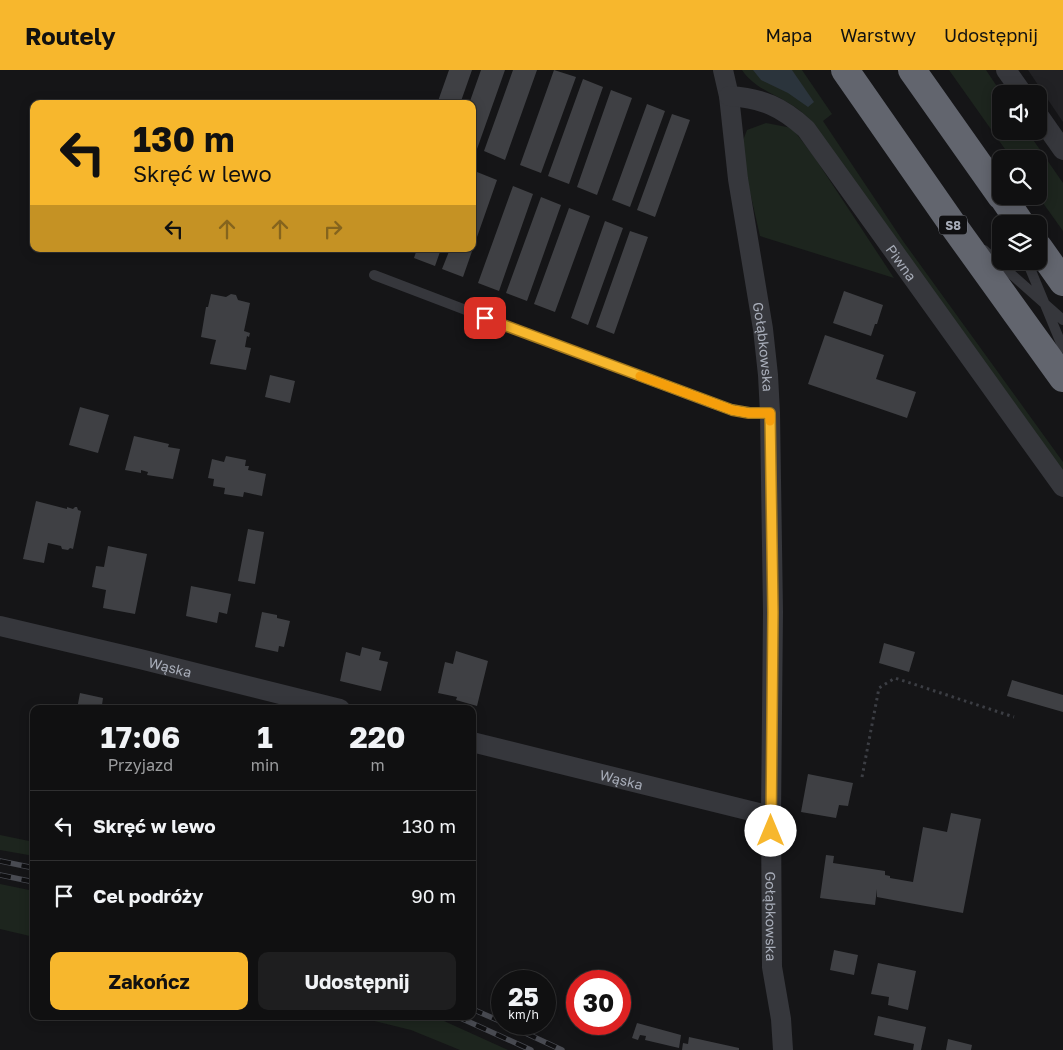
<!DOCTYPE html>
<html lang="pl">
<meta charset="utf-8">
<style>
:root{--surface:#101011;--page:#1e1e1f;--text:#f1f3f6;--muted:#9c9d9f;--line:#303031;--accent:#f7b72d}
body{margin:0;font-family:"Golos Text",sans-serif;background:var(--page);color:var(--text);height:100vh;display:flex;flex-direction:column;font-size:19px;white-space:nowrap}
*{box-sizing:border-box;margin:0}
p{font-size:16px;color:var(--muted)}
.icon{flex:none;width:28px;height:28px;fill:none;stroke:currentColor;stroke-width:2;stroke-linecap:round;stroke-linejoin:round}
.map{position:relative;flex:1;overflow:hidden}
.details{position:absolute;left:30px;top:635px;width:446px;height:315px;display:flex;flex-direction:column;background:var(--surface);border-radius:10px;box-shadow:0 2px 12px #0003,0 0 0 1px var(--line)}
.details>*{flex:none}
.top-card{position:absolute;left:30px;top:30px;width:446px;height:152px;border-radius:10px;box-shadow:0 2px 12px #0003,0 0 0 1px var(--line);background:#f7b72d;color:#111;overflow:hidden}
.fabs{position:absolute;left:992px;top:15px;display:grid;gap:10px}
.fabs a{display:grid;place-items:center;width:55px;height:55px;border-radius:10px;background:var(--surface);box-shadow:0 2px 12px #0003,0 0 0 1px var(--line);font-size:25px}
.speed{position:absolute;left:491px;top:900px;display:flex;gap:10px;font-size:25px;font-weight:700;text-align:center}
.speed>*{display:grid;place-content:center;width:65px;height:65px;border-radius:50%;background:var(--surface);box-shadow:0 2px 12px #0003,0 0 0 1px var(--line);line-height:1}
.speed small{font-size:12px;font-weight:400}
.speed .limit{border:8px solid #d22;background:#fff;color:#111}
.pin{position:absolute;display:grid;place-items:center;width:42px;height:42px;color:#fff;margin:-21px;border-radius:10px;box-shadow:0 2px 8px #0006}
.me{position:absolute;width:55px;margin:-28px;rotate:0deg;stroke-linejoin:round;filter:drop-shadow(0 0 4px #0008)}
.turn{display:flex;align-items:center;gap:18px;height:105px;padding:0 20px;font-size:22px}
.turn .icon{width:65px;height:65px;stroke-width:2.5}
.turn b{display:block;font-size:35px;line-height:42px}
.lanes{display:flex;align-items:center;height:48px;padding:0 20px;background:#0003;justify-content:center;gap:25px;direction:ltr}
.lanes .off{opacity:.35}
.eta{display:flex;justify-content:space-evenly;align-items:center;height:85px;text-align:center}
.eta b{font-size:30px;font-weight:700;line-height:35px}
.button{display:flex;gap:10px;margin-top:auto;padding:10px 20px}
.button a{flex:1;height:58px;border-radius:10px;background:var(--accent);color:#111;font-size:20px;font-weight:700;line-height:58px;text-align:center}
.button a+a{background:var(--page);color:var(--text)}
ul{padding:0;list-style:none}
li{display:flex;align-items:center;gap:15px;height:70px;padding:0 20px;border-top:1px solid var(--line)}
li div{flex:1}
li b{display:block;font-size:19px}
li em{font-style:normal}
header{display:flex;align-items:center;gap:30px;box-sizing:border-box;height:70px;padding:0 25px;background:var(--accent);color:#111}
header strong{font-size:24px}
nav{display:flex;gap:28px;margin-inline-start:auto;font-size:18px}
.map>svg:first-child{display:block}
</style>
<header>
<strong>Routely</strong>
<nav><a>Mapa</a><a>Warstwy</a><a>Udostępnij</a></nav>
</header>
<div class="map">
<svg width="1063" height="980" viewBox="0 0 1063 980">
<rect width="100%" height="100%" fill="#151517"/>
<path fill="#212124" d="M1028,0h35v52z"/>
<path fill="#1d251e" d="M742,0h60l30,44 -9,7 80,120 160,221v12l-234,-326c-10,-17 -21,-34 -39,-44 -17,-11 -36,-16 -48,-34z
M949,0h37l16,24 -1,37h26l36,52v48l-25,-35 1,-37h-27z
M766,53l26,5 21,27 81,123 -134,-42 -20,-88 7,-18z
M0,765l34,7v14l-34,-6z
M0,814l34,7v46l-34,-8z
M354,946h79l75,34h-48l-49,-20z"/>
<path fill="#2b343c" d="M753,0h39l22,32 -6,5 -20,-14 -27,-13z"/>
<path fill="#3f4044" d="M449,0h23l-12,34h-23z
M481,0h24l-28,79 -5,-2v-43h-3z
M513,0h24l-32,90 -21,-9z
M554,0l22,7 -35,96 -21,-8z
M583,9l20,8 -34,97 -21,-8z
M611,20l21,8 -35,97 -20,-8z
M647,34l18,7 -35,96 -18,-7z
M672,44l18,6 -35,97 -18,-7z
M477,102l20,8 -34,97 -21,-8 8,-20h22v-65z
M513,116l20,8 -34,97 -21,-8z
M541,127l20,8 -34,96 -21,-8z
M569,138l21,8 -35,96 -21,-8z
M605,151l18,7 -35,97 -17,-7z
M630,161l18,6 -34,97 -18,-7z
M417,179h24l-6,17 -21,-8z
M844,221l39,14 -6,19h-2l-4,12 -38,-13z
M211,224l15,3 5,-3 5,1 2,5 12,3 -6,28 6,2 -1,4 -2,-1 -2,11 6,1 -5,22 -36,-6 6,-24 -15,-3 5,-30h2z
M825,265l59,20 -8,24 40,13 -9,26 -99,-34z
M270,305l25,6 -5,22 -25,-6z
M80,337l29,8 -11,38 -29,-8z
M134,366l35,8 -1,3 12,2 -7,30 -26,-4 1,-3 -7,-2v3l-16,-3z
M226,386l20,4 -1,6h4l-1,4 18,4 -4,22 -18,-4 -1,5 -19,-3 1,-6 -12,-2 1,-7 -6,-1 4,-19 12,3z
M36,431l31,8v-2l6,2 2,-2h2l1,3 3,1 -8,38 -3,-1 -2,2 -6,-1 -1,-3 -13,-3 -4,20 -21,-4z
M248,459l16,3 -9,52 -17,-3z
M108,476l39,8 -12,60 -32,-6 3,-18 -14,-3 4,-21 8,1z
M191,516l40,8 -4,20 -8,-2 -2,11 -31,-7z
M262,542l15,3v3l13,3 -6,26 -5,-1 -1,6 -23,-5z
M884,573l31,9 -6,20 -30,-9z
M362,577l19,5 -2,8 9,2 -7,29 -41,-10 6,-29 14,4z
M456,581l32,10 -11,45 -21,-6 1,-3 -19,-4 7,-31 8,2z
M1012,610l51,15v17l-56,-16z
M80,623l23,5 -1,7 8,2v2h-33z
M808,704l45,9 -5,23 -9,-1 -3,13 -35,-6z
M951,743l30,6 -18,94 -86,-16v-8l-2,16 -55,-7 6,-43 8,1 -1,7 52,8v4l5,1v2l23,4 10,-55 24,5z
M834,880l24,5 -4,20 -24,-5z
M878,893l38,8 -8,39 -20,-5 1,-8 -18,-3z
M878,946l48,11 -5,23h-8l1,-6 -40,-9z
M637,953l44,12 -2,13 -34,-8 1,-4 -6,-1 -2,5 -6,-2z
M689,967l50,11v2h-57l1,-7 5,1z
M948,969l24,6 -1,5h-25z"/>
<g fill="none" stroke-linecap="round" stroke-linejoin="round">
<path stroke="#3c3e44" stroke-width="3" stroke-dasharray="2.5 4" stroke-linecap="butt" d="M862,707l17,-89 16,-10 119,39"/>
<path stroke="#36373c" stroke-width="10" d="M984,180l79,70
M1027,191l36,87
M374,205l336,128c21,7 38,10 60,10"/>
<g stroke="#36373c" stroke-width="20">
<path id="s1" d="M723,0l6,26 9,83 25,150 5,46 2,38 3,199 -2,204 1,151 9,52 2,31"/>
<path d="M1006,0l17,24"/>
<path id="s2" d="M729,26c33,2 53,11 77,33l257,358"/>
<path d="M1039,46l24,34"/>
<path id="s3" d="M0,556l140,33 200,50"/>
<path id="s4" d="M472,672l299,74"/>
</g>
<path stroke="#62656e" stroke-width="28" d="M845,0l110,158 108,150
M912,0l89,126
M1002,126l19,28
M1039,178l24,34"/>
<defs>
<path id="rail" d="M0,791l34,7
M0,805l34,7
M472,939l30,13
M456,946l75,34
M506,954l56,26"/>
</defs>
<use href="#rail" stroke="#494b52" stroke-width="5.5"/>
<use href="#rail" stroke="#101012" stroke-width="4" stroke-dasharray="11" stroke-linecap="butt"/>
</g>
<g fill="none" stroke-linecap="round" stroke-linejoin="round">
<defs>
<path id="route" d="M485,248l247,92 17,3h21l3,199 -2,219"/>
</defs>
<use href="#route" stroke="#a1771d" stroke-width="12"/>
<use href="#route" stroke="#f7b72d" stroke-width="9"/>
<path stroke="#f59e0b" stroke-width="9" d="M640,306l92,34 17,3h21v8"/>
</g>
<g text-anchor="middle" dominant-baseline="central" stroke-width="4.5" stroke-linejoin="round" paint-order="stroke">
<rect fill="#101012" stroke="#7a7d86" stroke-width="1" x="939" y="145.5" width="28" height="19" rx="4"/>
<g font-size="12" font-weight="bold" fill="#a7acb8">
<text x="953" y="155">S8</text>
</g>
<g font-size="14" fill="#a7acb8" stroke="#101012">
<text stroke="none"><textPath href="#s2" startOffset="250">Piwna</textPath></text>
<text stroke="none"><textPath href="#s1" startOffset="280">Gołąbkowska</textPath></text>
<text stroke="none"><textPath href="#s3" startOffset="175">Wąska</textPath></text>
<text stroke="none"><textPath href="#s4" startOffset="154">Wąska</textPath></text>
<text stroke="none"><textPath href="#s1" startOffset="850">Gołąbkowska</textPath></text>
</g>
</g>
</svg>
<div class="fabs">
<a><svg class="icon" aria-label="sound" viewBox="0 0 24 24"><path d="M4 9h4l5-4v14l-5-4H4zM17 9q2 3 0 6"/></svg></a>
<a><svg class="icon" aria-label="search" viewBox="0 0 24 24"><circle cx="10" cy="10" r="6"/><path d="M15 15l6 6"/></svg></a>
<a><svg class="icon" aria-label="layers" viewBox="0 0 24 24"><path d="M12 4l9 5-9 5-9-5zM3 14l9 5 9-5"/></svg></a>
</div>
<div class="speed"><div>25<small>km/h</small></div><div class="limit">30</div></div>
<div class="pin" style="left:485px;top:248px;background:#d93025"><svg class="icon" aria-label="arrive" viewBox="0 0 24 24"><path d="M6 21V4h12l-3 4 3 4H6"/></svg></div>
<svg class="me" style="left:771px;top:761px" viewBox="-20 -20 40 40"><circle r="19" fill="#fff"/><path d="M0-13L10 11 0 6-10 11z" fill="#f7b72d"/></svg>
<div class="top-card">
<div class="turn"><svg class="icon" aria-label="left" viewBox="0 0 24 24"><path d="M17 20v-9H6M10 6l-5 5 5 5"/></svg><div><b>130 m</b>Skręć w lewo</div></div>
<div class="lanes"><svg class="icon" aria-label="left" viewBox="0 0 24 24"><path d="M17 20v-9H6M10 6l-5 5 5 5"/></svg><svg class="icon off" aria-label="ahead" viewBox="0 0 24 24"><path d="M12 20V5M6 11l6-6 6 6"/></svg><svg class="icon off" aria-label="ahead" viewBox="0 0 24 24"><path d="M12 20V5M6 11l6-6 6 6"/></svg><svg class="icon off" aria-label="right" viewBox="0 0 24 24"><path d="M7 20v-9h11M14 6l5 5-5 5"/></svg></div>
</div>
<section class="details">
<div class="eta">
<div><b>17:06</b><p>Przyjazd</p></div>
<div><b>1</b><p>min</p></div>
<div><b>220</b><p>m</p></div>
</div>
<ul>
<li><svg class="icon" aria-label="left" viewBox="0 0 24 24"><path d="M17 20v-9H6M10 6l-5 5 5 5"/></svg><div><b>Skręć w lewo</b></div><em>130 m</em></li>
<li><svg class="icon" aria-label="arrive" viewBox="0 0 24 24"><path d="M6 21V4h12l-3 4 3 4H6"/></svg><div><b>Cel podróży</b></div><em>90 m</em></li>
</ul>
<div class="button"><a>Zakończ</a><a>Udostępnij</a></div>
</section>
</div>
